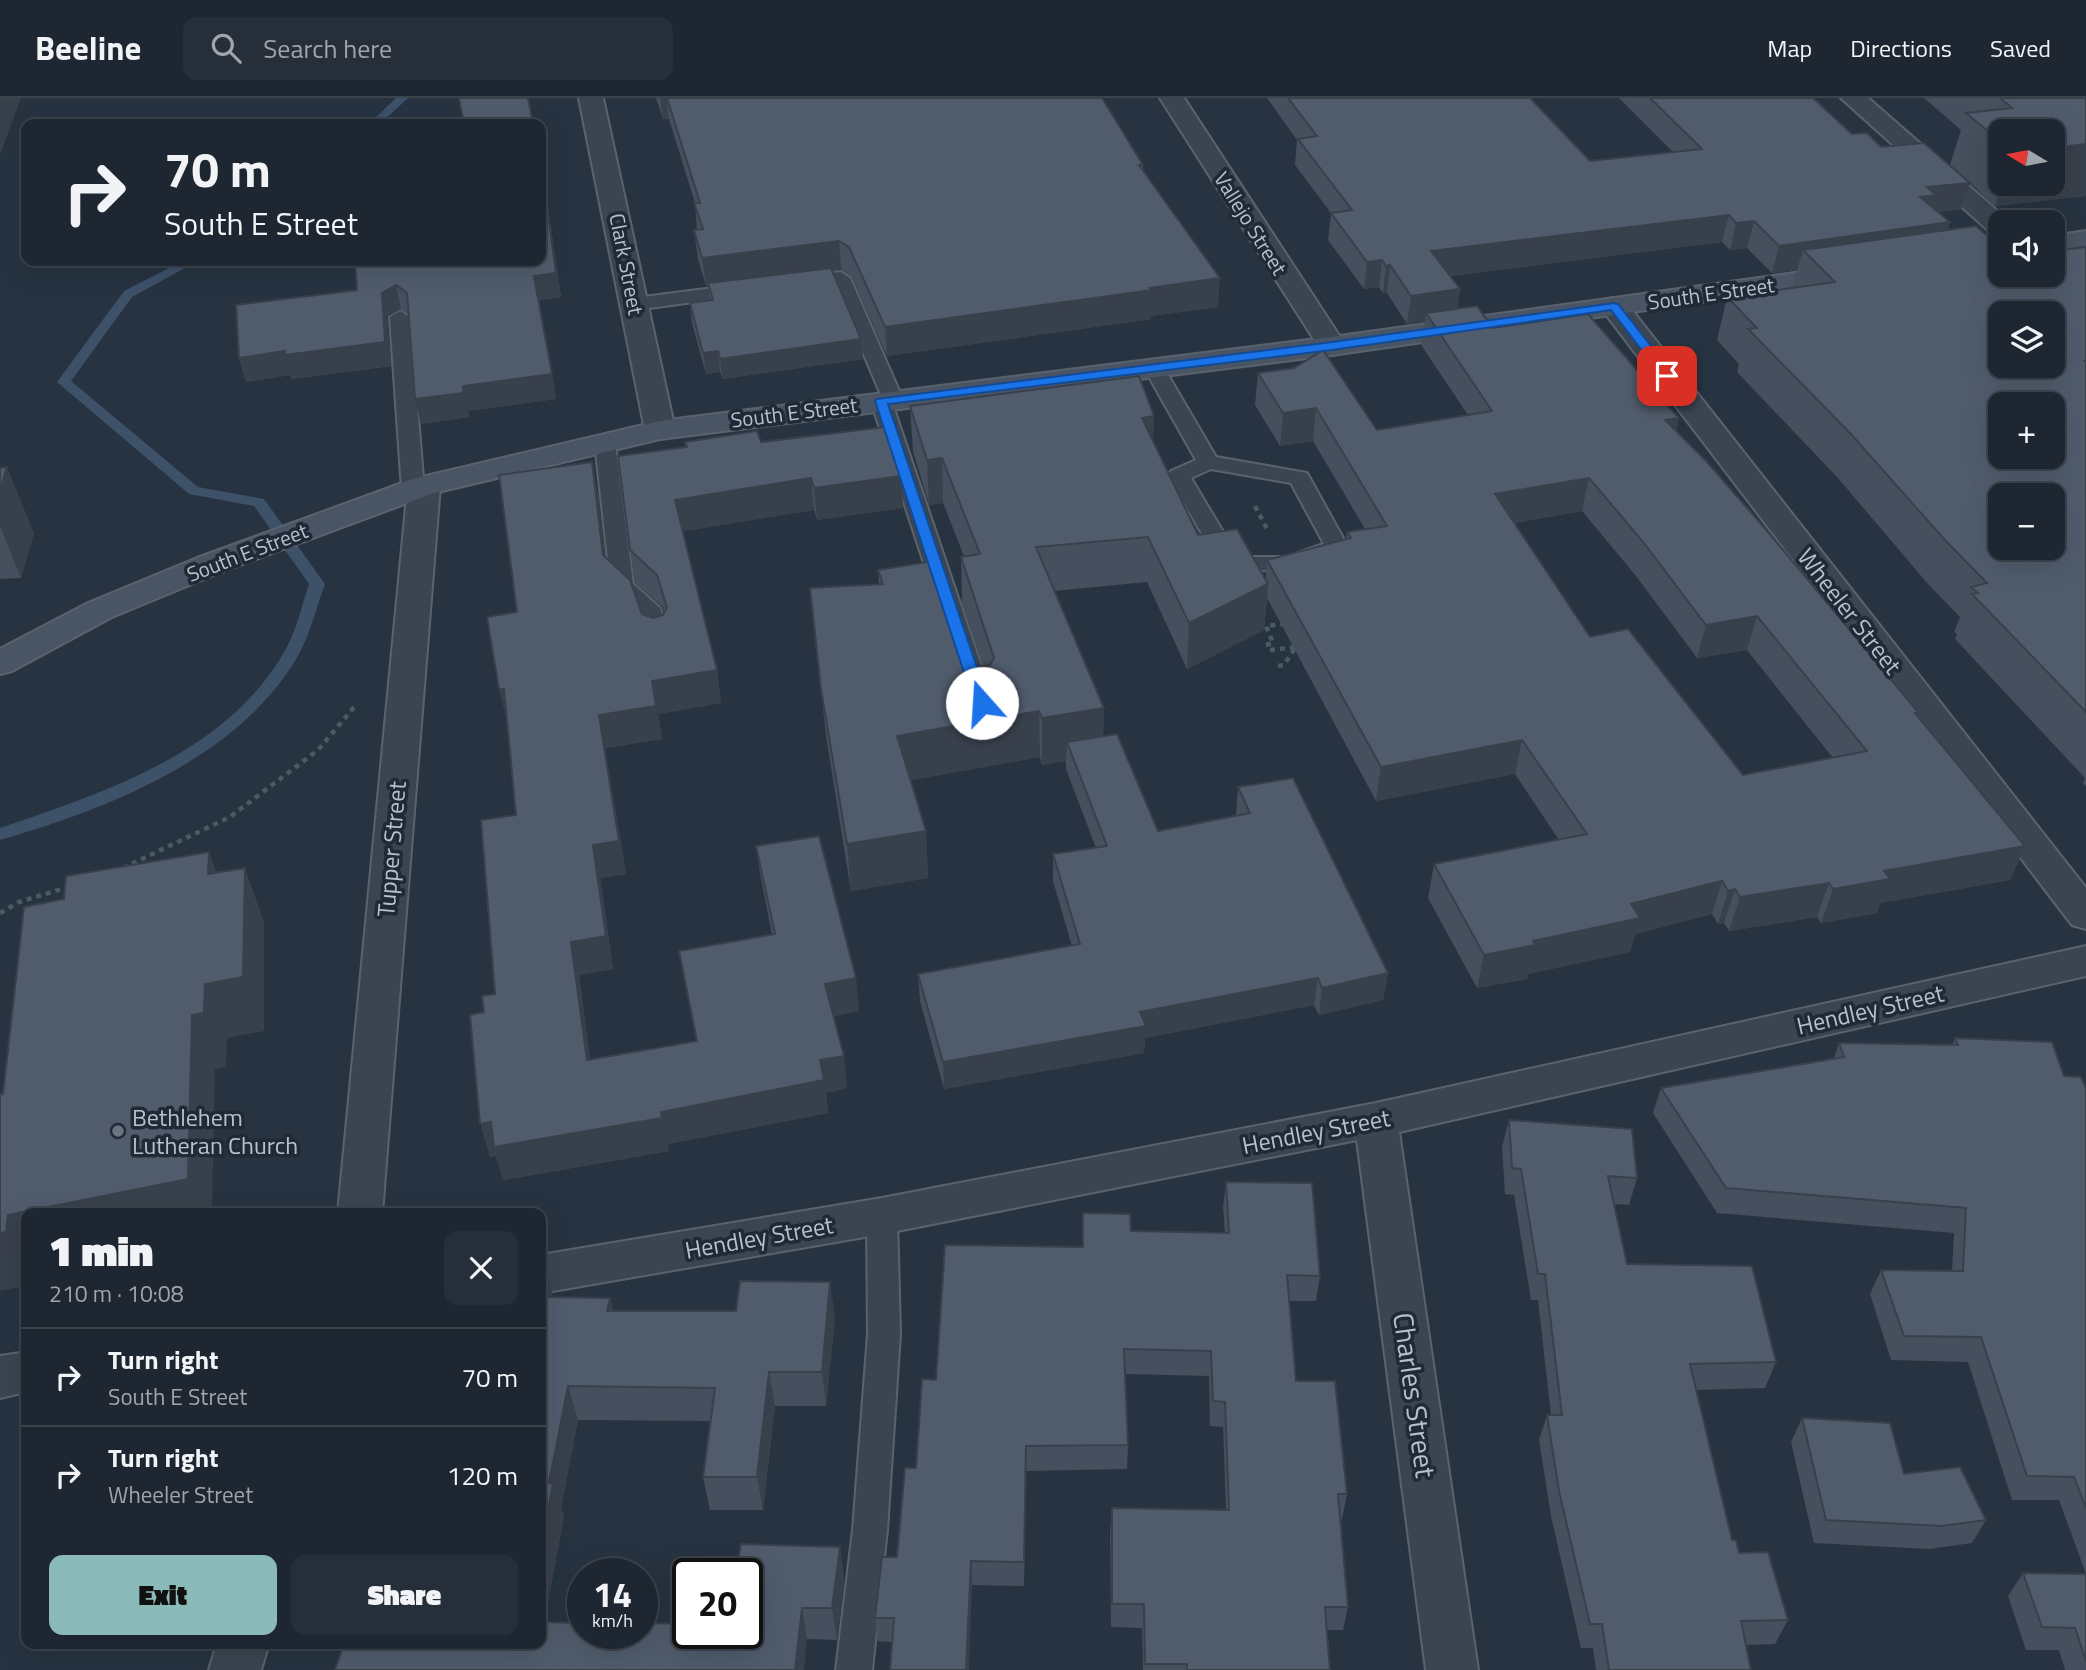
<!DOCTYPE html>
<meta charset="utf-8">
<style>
:root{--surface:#1d2631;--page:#252e39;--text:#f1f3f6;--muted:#a0a5ab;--line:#3b434d;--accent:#8bbbb9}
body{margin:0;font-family:"Titillium Web",sans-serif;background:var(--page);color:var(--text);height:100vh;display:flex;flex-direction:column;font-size:26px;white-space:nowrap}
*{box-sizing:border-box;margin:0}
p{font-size:23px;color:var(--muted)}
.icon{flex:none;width:38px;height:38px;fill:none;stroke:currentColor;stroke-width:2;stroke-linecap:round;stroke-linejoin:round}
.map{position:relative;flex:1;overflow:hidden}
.details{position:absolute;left:21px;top:1110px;width:525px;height:441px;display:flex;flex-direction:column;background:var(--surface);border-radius:14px;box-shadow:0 7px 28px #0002,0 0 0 2px var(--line)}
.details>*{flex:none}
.hud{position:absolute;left:21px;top:21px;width:525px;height:147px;border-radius:14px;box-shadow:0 7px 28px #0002,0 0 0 2px var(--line);background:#1d2631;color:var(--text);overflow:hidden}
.needle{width:46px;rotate:280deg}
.fabs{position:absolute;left:1988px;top:21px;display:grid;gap:14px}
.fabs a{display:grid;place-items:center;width:77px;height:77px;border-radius:14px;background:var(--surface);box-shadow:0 7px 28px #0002,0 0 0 2px var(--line);font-size:35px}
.speed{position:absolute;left:567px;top:1460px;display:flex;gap:14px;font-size:35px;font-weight:700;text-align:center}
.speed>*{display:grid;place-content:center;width:91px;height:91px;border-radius:50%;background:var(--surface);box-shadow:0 7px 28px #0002,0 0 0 2px var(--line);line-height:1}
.speed small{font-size:18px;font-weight:400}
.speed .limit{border:4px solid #111;border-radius:10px;background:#fff;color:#111}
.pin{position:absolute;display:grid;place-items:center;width:60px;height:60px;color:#fff;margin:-30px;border-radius:14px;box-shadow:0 4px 10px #0006}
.me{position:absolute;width:77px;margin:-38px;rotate:341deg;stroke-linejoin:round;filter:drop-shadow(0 0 5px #0008)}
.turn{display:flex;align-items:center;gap:24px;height:147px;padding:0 28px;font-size:32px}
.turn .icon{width:91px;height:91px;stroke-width:2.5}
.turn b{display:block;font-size:49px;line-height:60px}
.round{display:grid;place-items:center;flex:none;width:74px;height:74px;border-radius:14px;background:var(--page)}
.headline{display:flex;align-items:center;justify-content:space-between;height:119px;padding:0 28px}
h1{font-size:42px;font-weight:800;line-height:52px}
.button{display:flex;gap:14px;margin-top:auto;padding:14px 28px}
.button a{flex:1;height:80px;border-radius:14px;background:var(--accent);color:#111;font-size:28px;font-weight:800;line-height:80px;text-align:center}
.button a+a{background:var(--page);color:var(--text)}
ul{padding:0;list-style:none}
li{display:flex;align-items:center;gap:21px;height:98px;padding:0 28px;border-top:2px solid var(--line)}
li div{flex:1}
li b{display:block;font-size:26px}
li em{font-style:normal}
header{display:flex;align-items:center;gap:42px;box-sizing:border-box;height:98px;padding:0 35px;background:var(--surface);border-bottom:2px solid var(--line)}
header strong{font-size:33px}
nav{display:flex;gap:38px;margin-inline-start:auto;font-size:24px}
.search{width:490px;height:63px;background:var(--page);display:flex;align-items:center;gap:18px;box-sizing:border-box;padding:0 24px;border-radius:14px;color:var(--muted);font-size:26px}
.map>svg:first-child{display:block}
</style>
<header>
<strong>Beeline</strong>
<div class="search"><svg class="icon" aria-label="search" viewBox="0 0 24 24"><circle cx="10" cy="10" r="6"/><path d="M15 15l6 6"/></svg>Search here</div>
<nav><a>Map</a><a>Directions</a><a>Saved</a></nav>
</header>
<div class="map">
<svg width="2086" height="1572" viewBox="0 0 2086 1572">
<rect width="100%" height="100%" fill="#273341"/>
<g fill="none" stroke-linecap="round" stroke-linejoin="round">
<path fill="#3d5169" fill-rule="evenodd" d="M396,0h12l-28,26h-11z
M183,163h15l-66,36 -61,84 127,106 66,12 61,85c-9,24 -14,48 -26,70 -58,103 -191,155 -299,186v-12c103,-35 224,-74 283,-174 13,-21 18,-46 26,-70l-55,-78 -65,-12 -132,-112 67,-91z"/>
<defs>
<path id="lane" d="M841,174l9,6 53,122 -3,4 -7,2 99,292 -4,5 -8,3 -8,-3 -4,-5 -97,-297 3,-4 7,-2 -47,-111 -34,5 -9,-6 9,-6z
M745,186l10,6 -3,4 -117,16 -10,-6 10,-6z
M400,213l10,6 14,173 -3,5h-16l-3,-5 -12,-173z
M1154,264l7,2 3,4 52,89 91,16 41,74 -3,5 -57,19 -65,-2 -55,-93 3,-5 25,-11 -52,-92 3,-4zM1211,371l80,14 33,61 -38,13h-48l-47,-79z
M605,339l7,2 3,4 18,141 27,24 10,33 -4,5 -8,2 -8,-2 -12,-35 -27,-24 -16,-144 3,-4z
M882,1106l11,3 4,9 3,118 -13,196 -15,140h-36l17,-140 15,-196 -1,-118 4,-9z"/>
<path id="street" d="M579,0h24l72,332 -4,6 -11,3 -11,-3 -4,-6z
M1160,0h24l162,248 -4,6 -10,3 -10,-3z
M1841,0h27l141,123 -9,1v13l-9,-2z
M1614,200l10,2 462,588v41l-14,-4 -468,-613 -4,-6 4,-6z
M424,379l11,2 5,7 -58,727h-44l70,-727 5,-7z
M2086,848v30l-687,156 79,538h-52l-69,-530 -475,94 -341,59v-38l341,-57 494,-95z
M26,1254v40l-26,6v-42z
M217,1545h52l-8,27h-52z"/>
<path id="secondary" d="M2086,133v16l-33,5v-16z
M1846,168l10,2 4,6 -4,6 -524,75 -672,84 -226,54 -213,79 -109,45 -100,54 -12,3v-25l88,-46 109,-45 216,-79 247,-58 672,-84z"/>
</defs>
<use href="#lane" stroke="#59636e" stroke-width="4"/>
<use href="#street" stroke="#59636e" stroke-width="4"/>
<use href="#secondary" stroke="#59636e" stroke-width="4"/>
<path stroke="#475d5f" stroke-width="4.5" stroke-dasharray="5 5" stroke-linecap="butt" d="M1255,408l12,23
M1266,547l7,-2 -7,-17 19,-2
M1270,552l27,-3
M1278,568l6,-1 11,-17
M123,770l107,-51 88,-67 38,-45
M0,815l19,-11 49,-15"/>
<use href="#lane" fill="#3b4551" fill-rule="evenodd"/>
<use href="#street" fill="#3b4551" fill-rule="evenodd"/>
<use href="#secondary" fill="#495464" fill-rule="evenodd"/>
</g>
<path fill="#454f5d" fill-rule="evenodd" d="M656,0h446l41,67v6l75,136 -67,9v3l-264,37 -36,-80 -10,-7 -9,2 29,68 2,20 -141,20 -2,-7 -14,2 -14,-51 -2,-20 20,-3 -2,-14h-2l-8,-27 -4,-29h3l-2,-27 -26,-84h-6z
M1267,0h263l60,63 83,-9 -54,-54h194l39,36 15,-1 14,14 43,-4 26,22 11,-35 -37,-32h162v98l-91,10 -25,-23 -9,26 -23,3 12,10 -3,8 29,-4 24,21v28h53v-24l33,-4v539l-3,-3 2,-5 -130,-139 2,-5 -3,-2 6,-15 -32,-33 -91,-107 -100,-105 2,-8 -22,-24 10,-43 65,-9 5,-18 -25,3 -25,-25 -17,2 -8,-8 -272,34 10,13 -3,20 20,-3 16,22 95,-14 91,104 -3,13 31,31 61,70 150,180 -1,4 108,130 -15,34 -130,23 -3,10 -56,10 -4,-6 -88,14 -5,-8 -6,1 -6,-10 -77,20 -5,18 -102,22 -1,5 -50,9 -49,-90 6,-34 125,-24 -44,-66 -139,27 -109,-203 -3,32 -77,39 -40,-87 -93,9 50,117 -1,28 14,-2 41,97 78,-16 2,-28 55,-9 95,195 -5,27 -64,15 -5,-10 -169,33 -1,15 -200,36 -24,-88 -2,-27 154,-28 -19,-65v-27l43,-6 -30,-79v-8l-24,4 -2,-8 -129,23 15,51 2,47 -77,13 -25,-155 -16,-148 69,-4 -1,-14 55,-9 35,103 11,3 4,-1 -21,-63 -1,-46 3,-1 -21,-53 -14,2 -16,-54 -3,-45 229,-30 15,40 -1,26 45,93 39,-6 29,50 1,-19 79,-21 1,-7 18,-3 -52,-88 -33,5 -25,-41 3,-32 36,-5 29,-18 54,80 91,-15 -47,-70 4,-24 -18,3 -20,-31h-4l-4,-6 -15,2 -36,-49 3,-27 -36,-48 2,-25zM2000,33h53v53h-53zM2000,215h53v53h-53zM2000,306h53v53h-53zM2000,397h53v53h-53zM1582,413l54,65 61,82 50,-8 86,108 -90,17 -115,-146 -38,8 -76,-114z
M545,88l16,111 -22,3 17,99 -88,12 1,6 -48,7 -6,-25 -6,-85 -8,-5 -14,8 4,49 -99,13 -2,-4 -44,7 -7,-24 118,-68 184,-29z
M685,344h76l142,66 -86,12 -3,-10 -131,21 34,139 4,33 -63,11 4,25 -57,9 21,126 -26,4 13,91 -34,6 11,85 106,-19 -17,-90 93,-16 -11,-56 -5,-33 103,165 -25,5 13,72 -21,5 2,20 -160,31 1,7 -166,29 -7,-24 -6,1 -6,-145 11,-18 21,-179 1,-203 81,-118 7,63 37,57 11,4 10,-3 1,-2 -1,-6 -28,-24 -5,-33 56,-103z
M0,370l34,65 -13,45 -21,1z
M1955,940l109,38 22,13v485l-27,-74h-47l-44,-138 -77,-2 -21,-66 11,-24 71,1 2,-38 -237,-20 -64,-100 8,-25 173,-30 5,-15 113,2z
M1509,1022l128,58 -8,27 -15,-1 13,60 149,98 -11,26 -69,2 36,150 7,13 49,67 -13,24 -29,1 5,25h-155l-3,-22h-12l-30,-132 -12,-76 8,-25h4l-13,-115h-7l-17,-105 -9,-1 -3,-47z
M1226,1084l94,94 -4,25h-27l7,80 51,113 -5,25h-2l8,88 -5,23h-16l3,40h-187l-1,-42 -31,-1 -1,-95 2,-24 114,2 -3,-83 -13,-1 -1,-50 -84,-2 3,71 -1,24 -101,2 -2,115 -52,-1 -80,57 -14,-1 -3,-23 22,-61 39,-177 146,-133 49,-16 94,2 -2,-25z
M553,1199l57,1 3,13 222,6 -9,89h-51l-12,104h-53l-7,-33 7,-56 -132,-1 -17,88 3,8 -20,106 203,11 93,-86 4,32 -7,61 -30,-1 -472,31z
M1802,1320l184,102 -14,23 -43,6 -115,-6 -23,-101z
M2023,1475l63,1v96h-21l-6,-20h-33l-18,-54z"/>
<path fill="#38404c" d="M0,0h21l-21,57z
M660,0h6l3,21h-6z
M2086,46v52l-91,10 8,-22h50v-36z
M541,65l20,134 -22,3 17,99 -88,12 1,6 -48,7 -6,-25 48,-13 71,-110z
M1970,85l-9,26 -30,4 -11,-16 7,-10z
M1729,117l-7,27 -295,37 4,-28z
M1754,123l-7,27 -17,2 6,-27z
M1950,124l-9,28h-138l-6,20 -25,3 7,-27z
M839,143l2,28 -135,17 -4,-28z
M1382,162l-3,27 -15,2 3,-27z
M1390,167l-3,28h-4l3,-27z
M1220,180l-2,29 -67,9v3l-264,37 -2,-29z
M396,187l5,24 -14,8 4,49 -99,13 -2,-4 -44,7 -7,-24z
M1460,191l-4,28 -30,-4 -1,8 -18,3 4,-28z
M861,241l2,20 -141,20 -2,-20z
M718,253l2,21 -14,2 -3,-21z
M1316,310l-3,33 -33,5 3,-33z
M1154,318l-2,45 -10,-43z
M1679,320l-8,32 -6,-30z
M942,360l1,45 -14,2 -2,-45z
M592,364l6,32 10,93 -5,-32z
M7,369l27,66 -13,45 -21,-52v-35z
M901,378l2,32 -86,12 -3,-32z
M811,380l3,32 -134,22 -5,-32z
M1589,380l-7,33 -93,16 6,-33z
M1268,486l-4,46 -77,39 2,-46z
M1757,518l-10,34 -50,8 9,-33z
M717,572l4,33 -63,11 4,25 -57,9 21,126 -26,4 13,91 -34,6 16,118 -8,-33 -16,-118 22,-97 6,-130 53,-34z
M499,591h5l3,33z
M1104,610l-2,47 -35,-13 -1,19 -24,4v-47z
M1039,613l1,46 -140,25 -3,-46z
M1522,642l-7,34 -139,27 5,-34z
M926,733l2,47 -77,13 -4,-47z
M2025,748l-15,34 -130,23 -3,10 -56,10 12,-34 51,-18z
M209,754l20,54 -21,-32z
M245,770l19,54v109l-37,7 -1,29 -11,2 -3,144h-186v73l-26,5v-58l8,-18 184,-200 13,-31z
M1722,783l-10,33 -77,20 -5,18 -102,22 -1,5 -50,9 7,-33 49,-14 98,-37z
M1829,785l-12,34 -88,14 11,-34z
M1735,791l-11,34 -6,1 10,-33z
M1388,875l-5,27 -64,15 3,-27z
M856,880l3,33 -30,6 -4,-33z
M1318,880l-4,27 -169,33 -1,15 -200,36 -1,-27 197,-50z
M844,958l3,32 -21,5 2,20 -160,31 1,7 -166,29 -7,-24 -6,1 -10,-33 11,-2 170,-10 159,-52z
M548,1181l10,35 -14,-17z
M830,1184l5,35 -9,89 -4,-34z
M610,1200l8,34 -11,-21z
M769,1274l6,34 -12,104 -6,-33z
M568,1288l10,34 -17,88 3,8 -23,125v-92l8,-66z
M1026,1348v25l-2,115v-24z
M840,1449l4,32 -7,61 -5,-32z
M971,1463l1,24 -3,85h-3z
M802,1510l5,31 -3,31h-9z"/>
<path fill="#505c6c" stroke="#38404c" stroke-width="2" fill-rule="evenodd" d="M459,0h69l5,26h-69z
M667,0h435l41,67h-4l81,113 -70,10 2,2 -267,37 -36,-80 -10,-6 -137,17 -8,-28 9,-1 -9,-26h6z
M1288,0h242l60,63 112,-12 -52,-51h163l39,36 15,-1 14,14 43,-4 46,40 -43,4 9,8 -16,2 30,25 -171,24 -25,-25 -18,2 -7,-8 -298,36 29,38 -49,7 -21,-31 -4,1 -4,-6 -15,2 -36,-49 21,-3 -54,-71 19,-3z
M2000,0h86v46l-33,4v-17h-53v10l-34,-28 46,-5z
M541,64l15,111 -22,3 18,98 -89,12v7l-48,6 -8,-106 -11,-8 -14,8 3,49 -100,13v-4l-46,7 -3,-53 121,-15 -2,-29h186z
M1976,128l24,21v28h53v-24l33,-4v114h-1l1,1v350l-114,-118 6,-1 -7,-6 16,-4 -43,-44 -94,-106 -102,-104 9,-1 -30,-31 108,-15 -32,-32zM2000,215h53v53h-53zM2000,306h53v53h-53zM2000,397h53v53h-53z
M831,170l30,71 -141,20 -2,-8 -15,2 -13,-50 23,-3 -5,-17z
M1477,208l16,22 95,-14 91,104 -14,2 42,42 61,70 150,180 -3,1 110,133 -141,25 6,8 -57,10 -4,-6 -89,14 -5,-8 -7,2 -6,-10 -91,23 9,14 -107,23 2,4 -51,10 -50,-91 153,-30 -65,-94 -141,27 -114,-207 84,-22 -4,-6 40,-6 -71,-118 -33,5 -25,-40 36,-5 29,-18 54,80 115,-19 -66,-98zM1589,380l55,65 62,82 51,-9 110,135 -124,24 -115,-146 -38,8 -95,-143z
M1139,278l15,40 -12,2 56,117 39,-6 31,55 -79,39 -41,-86 -112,10 68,161 -62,10 -3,-7 -142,25 29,95 -79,13 -26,-155 -11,-101 73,-4 -5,-14 55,-9 35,103 11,3 11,-2 4,-7 -33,-101 19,-3 -38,-96 -15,2 -17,-54z
M885,329l16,49 -87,12 -3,-10 -136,22 42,170 -65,11 4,25 -57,9 20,126 -26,4 13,91 -35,6 16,118 110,-19 -18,-90 96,-17 -19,-88 63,-10 37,142 -31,6 19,72 -24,4 4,20 -163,32 1,6 -168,29 -3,-25 -11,2 -10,-109 14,-3 -2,-16 13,-2 -14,-174 35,-5 -12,-126h-5l-12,-72 30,-5 -18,-137 93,-13 11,93 27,25 12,34 11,4 10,-3 4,-7 -10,-33 -27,-25 -12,-94 69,-9 -2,-5 72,-11 4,11z
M7,369l-7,24v-23z
M1117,636l41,97 92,-18 -12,-26 55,-9 95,195 -66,15 -4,-10 -178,34 6,14 -203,36 -25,-88 162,-30 -27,-90 54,-8 -40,-104z
M209,754l-1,22 37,-6 -2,109 -38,7 -1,29 -12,2 -4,164 -180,36 -2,17 -6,1v-139h3l21,-187 40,-8 2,-23z
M1955,940l97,4 12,34 17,1 5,12v419l-12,-31 -47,-1 -46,-139 -77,-1 -23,-66 82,1 3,-63 -240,-20 -65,-100 183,-31 -5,-14 119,2z
M1509,1022l123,9 5,49 -29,-2 19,88 125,2 24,96 -86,2 42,176h4l3,13 29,-1 20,68 -47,1 10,49h-142l-7,-46h-12l-31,-133 -12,-76h15l-17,-141h-7l-17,-105 -9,-1z
M1226,1084l86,1 8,93 -33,-1 9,106h39l12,113h-9l10,113h-23l5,63h-143v-6h-42l-1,-60h-32v-96l117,2 -4,-108 -12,-1 -2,-50 -87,-2 4,96 -102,1 -2,116 -53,-1 -5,109h-76l4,-52h-19l7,-61h15l8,-89h11l6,-89 14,1 9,-135 138,2v-34l47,1 1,17 98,2z
M541,1181h7l-4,18 66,1 -3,13h129l4,-30 90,1 -8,90h-53l-12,105h-54l12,-89 -147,-2 -19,97h4l-12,66z
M1802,1320l88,5 14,51 56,-7 26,53 -44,6 -116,-6z
M741,1446l99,3 -8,61h-30l-7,62h-460l9,-27h197v-21l42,1v10h59v-10l46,1v9h59v-60h-11z
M2023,1475l63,1v87l-11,-33 -33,-1z"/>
<path fill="#1a73e8" stroke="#114b97" stroke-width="2" d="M1614,205l4,1 54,69v5h-9l-52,-68 -279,40 -444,54 101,299 -7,5 -8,-5 -99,-302 2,-2 455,-57z"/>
<circle fill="#6b7280" stroke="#202a36" stroke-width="2.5" cx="118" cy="1033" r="7"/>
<g text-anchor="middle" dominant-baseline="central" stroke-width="7" stroke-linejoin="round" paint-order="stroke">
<g font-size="21" fill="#b8c0cb" stroke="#202a36">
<text transform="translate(1251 125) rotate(58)">Vallejo Street</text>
<text transform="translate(627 166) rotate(79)">Clark Street</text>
<text transform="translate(1711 195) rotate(-8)">South E Street</text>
<text transform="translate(794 314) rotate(-7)">South E Street</text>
<text transform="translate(247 454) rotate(-21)">South E Street</text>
</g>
<g font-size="24" fill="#b8c0cb" stroke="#202a36">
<text transform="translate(1850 513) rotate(52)">Wheeler Street</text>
<text transform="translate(391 751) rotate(-85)">Tupper Street</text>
<text transform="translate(1870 911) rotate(-13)">Hendley Street</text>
<text transform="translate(1316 1033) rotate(-11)">Hendley Street</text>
<text transform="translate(759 1139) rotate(-10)">Hendley Street</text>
</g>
<g font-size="24" fill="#b8c0cb" stroke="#202a36" text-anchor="start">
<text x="132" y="1019">Bethlehem<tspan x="132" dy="28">Lutheran Church</tspan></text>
</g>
<g font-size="28" fill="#b8c0cb" stroke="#202a36">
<text transform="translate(1415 1297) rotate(82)">Charles Street</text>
</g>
</g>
</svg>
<div class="fabs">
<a><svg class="needle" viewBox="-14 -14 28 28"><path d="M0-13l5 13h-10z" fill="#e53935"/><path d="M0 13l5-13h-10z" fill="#a0a5ab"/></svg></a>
<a><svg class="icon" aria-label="sound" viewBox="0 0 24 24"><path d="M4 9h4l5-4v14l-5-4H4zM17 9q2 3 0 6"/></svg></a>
<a><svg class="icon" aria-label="layers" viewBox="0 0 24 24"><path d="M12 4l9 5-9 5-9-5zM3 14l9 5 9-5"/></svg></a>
<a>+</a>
<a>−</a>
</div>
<div class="speed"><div>14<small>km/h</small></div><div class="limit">20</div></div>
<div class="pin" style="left:1667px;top:278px;background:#d93025"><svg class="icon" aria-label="arrive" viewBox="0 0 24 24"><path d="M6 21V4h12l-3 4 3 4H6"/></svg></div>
<svg class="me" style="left:982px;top:605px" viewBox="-20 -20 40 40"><circle r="19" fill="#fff"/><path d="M0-13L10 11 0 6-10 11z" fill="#1a73e8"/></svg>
<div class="hud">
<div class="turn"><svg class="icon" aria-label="right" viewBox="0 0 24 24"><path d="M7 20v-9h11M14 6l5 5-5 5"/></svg><div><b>70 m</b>South E Street</div></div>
</div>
<section class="details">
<div class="headline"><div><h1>1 min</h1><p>210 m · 10:08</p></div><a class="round"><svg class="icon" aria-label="close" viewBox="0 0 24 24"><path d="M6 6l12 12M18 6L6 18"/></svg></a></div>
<ul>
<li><svg class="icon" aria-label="right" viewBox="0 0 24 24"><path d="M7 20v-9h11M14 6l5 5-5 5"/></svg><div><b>Turn right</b><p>South E Street</p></div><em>70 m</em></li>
<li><svg class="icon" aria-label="right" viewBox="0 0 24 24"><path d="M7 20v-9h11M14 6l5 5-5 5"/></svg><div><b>Turn right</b><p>Wheeler Street</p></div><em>120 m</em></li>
</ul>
<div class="button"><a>Exit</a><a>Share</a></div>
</section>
</div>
